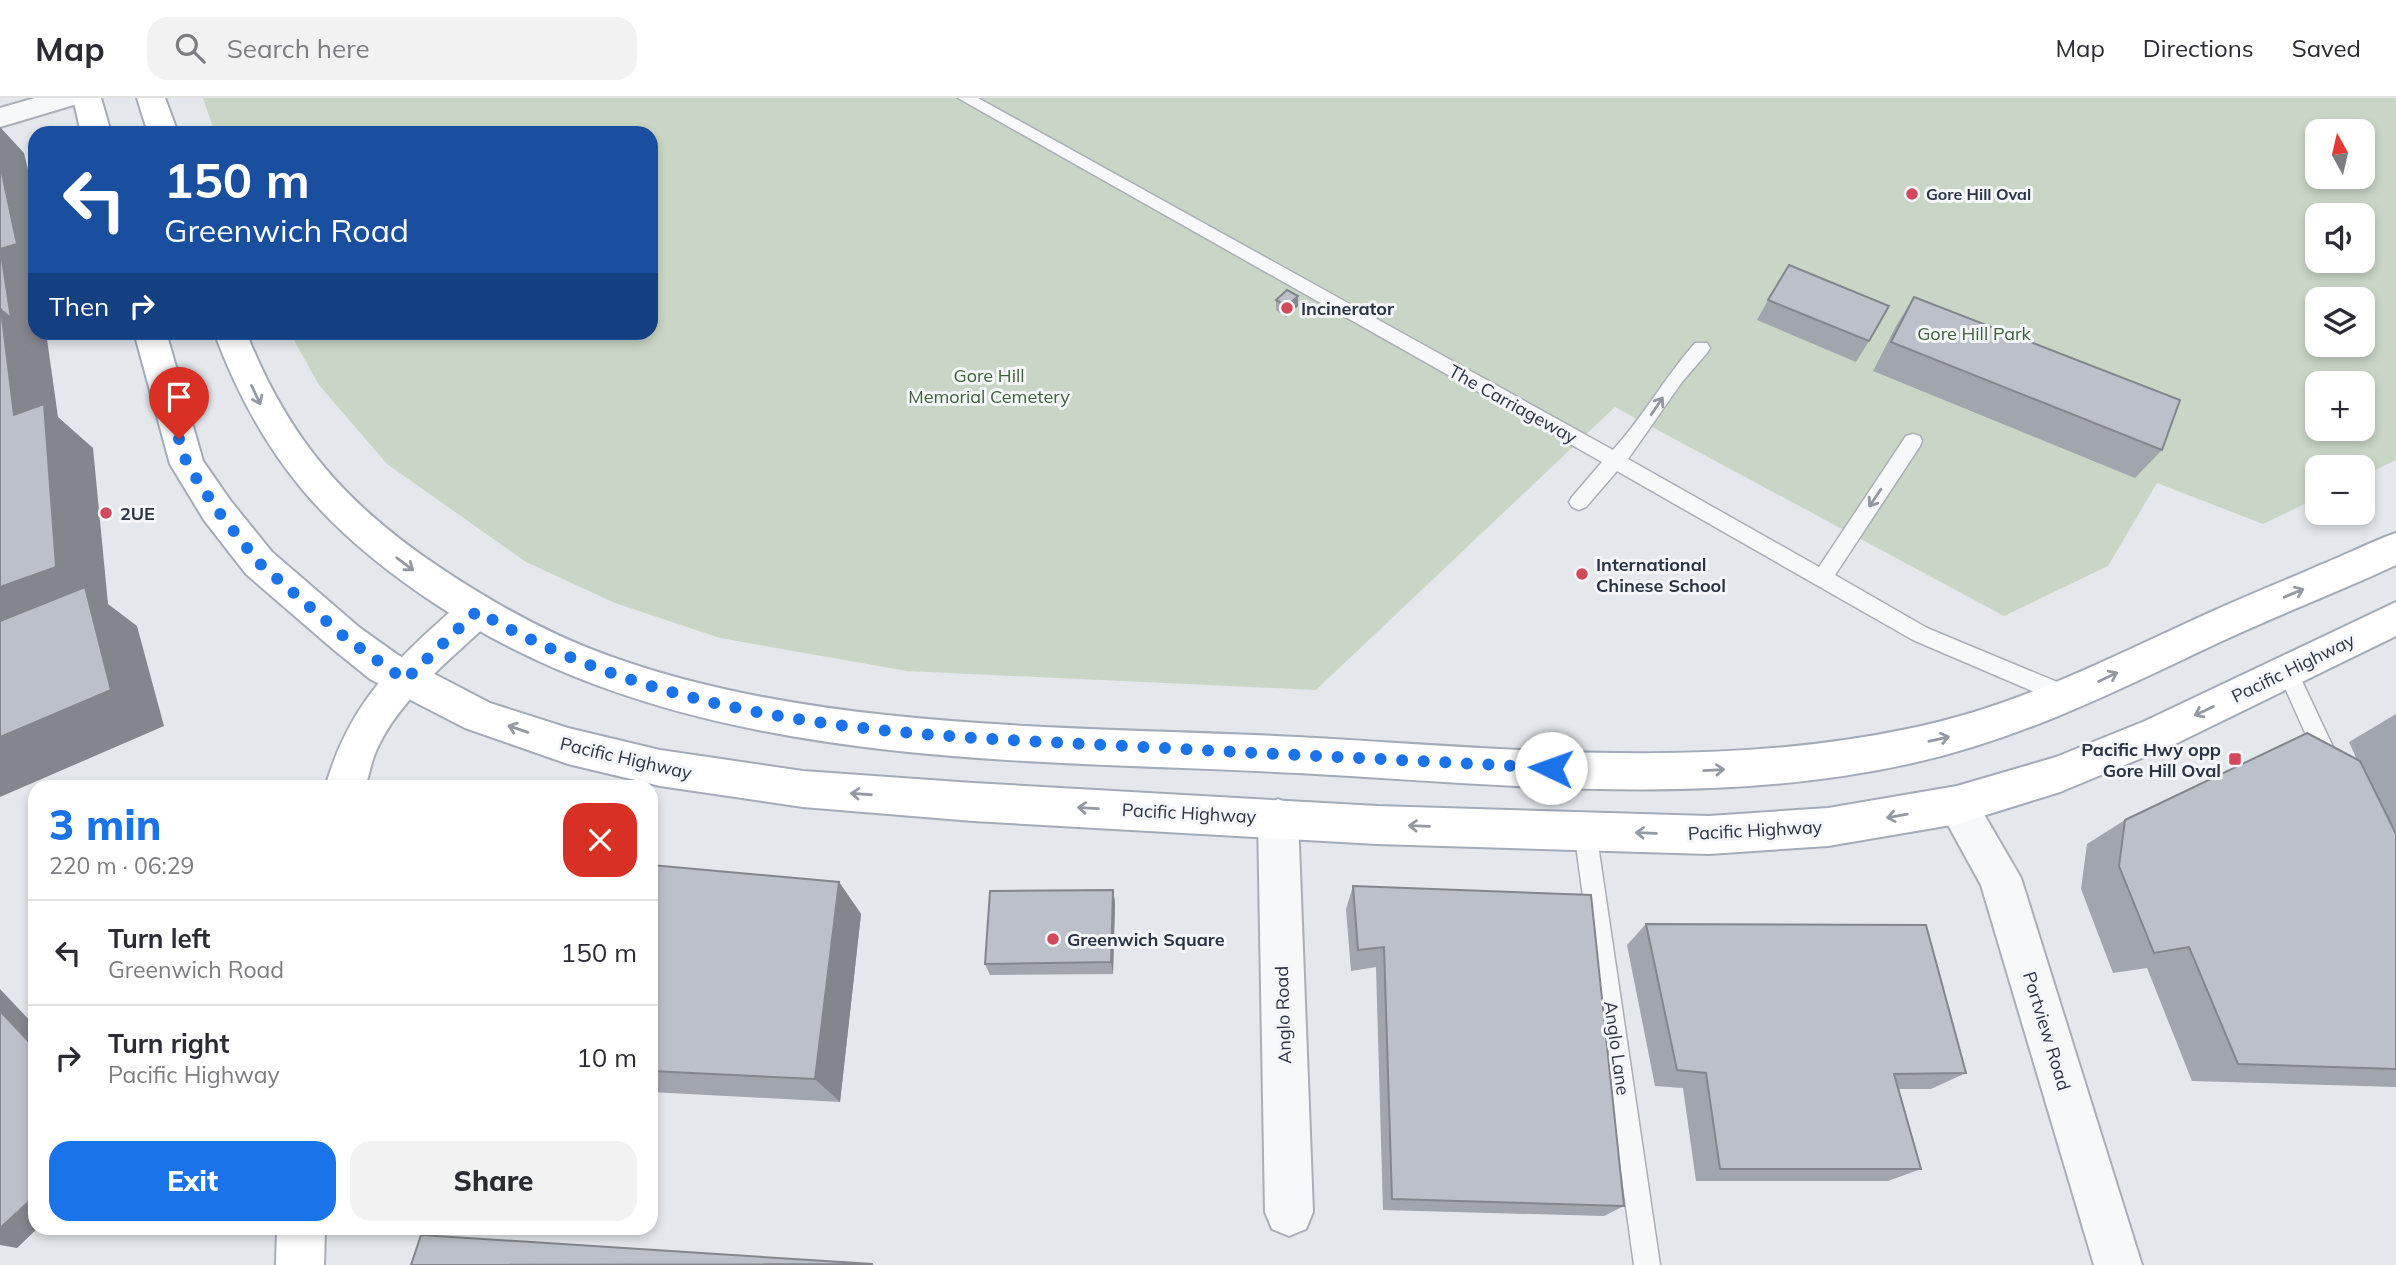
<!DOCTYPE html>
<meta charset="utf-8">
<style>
:root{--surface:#fff;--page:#f2f2f3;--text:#2b2b33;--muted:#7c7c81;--line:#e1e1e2;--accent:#1a73e8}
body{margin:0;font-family:Mulish,sans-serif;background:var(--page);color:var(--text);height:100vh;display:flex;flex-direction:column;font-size:26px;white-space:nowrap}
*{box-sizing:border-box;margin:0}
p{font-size:23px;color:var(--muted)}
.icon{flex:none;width:38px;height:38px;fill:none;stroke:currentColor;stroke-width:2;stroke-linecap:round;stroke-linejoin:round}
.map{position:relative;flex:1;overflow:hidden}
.details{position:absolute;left:28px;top:682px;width:630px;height:455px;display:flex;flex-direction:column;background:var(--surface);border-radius:21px;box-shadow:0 4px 10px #0003}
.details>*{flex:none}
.guide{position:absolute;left:28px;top:28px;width:630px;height:214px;border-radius:21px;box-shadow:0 4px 10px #0003;background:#1a4fa0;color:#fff;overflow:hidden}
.needle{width:46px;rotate:352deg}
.fabs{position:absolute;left:2305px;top:21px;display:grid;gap:14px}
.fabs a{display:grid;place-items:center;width:70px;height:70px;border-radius:14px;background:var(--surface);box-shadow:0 4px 10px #0003;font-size:35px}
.pin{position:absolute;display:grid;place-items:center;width:60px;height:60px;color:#fff;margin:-72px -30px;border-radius:50% 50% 50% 0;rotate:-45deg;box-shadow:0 0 7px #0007}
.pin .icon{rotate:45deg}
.me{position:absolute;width:77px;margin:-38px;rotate:273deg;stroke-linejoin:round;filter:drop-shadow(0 0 5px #0008)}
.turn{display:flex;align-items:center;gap:24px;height:147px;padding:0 21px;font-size:32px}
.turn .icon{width:91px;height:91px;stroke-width:2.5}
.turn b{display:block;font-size:49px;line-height:60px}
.then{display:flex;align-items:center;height:66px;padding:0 21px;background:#0003;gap:14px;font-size:26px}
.round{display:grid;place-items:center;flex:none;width:74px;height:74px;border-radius:21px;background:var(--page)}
.summary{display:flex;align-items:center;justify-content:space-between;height:119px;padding:0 21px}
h1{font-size:42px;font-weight:800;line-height:52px;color:var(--accent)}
.cta{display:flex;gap:14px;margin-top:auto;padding:14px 21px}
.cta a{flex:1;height:80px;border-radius:21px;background:var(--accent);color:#fff;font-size:28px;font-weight:800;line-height:80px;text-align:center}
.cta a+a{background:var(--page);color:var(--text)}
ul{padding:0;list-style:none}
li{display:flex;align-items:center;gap:21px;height:105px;padding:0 21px;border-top:2px solid var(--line)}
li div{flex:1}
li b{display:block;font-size:26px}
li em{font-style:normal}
header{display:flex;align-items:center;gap:42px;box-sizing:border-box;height:98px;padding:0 35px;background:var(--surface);border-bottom:2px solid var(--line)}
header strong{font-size:33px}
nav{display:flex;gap:38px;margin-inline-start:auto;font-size:24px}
.search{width:490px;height:63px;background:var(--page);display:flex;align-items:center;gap:18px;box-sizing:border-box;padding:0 24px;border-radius:21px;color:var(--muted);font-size:26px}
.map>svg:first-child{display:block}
</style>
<header>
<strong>Map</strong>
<div class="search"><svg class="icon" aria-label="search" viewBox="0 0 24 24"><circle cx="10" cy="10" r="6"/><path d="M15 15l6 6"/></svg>Search here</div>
<nav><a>Map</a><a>Directions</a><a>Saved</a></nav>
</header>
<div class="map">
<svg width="2396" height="1167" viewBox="0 0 2396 1167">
<rect width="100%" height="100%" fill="#e4e7ec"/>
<path fill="#c9d6c5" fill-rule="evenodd" d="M203,0h2193v362l-33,16 -1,-9h-45v31l-54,26 -106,-41 -49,83 -104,50 -389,-209 -299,283 -409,-19 -187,-33 -105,-35 -89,-41 -139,-98 -68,-79 -29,-52 361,-1v-199h-436zM2317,33h45v46h-45zM2317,117h45v46h-45zM2317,201h45v46h-45zM2317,285h45v46h-45z"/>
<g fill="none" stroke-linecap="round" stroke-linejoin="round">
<defs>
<path id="lane" d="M958,0h20l635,352c30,-33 52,-73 82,-107h12l3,5 -3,5 -25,29 -54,77 191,108 87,-131 7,-2 7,2 2,5 -2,5 -85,129 92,53 147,61 4,7 -4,7 -7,2 -7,-2 -147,-63 -296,-169 -31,36 -7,3 -7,-3 -3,-5 3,-5 30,-35z
M2287,563l7,3 47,100 -3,7 -8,3 -8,-3 -3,-7 -42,-94 3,-6z
M1585,723l8,3 3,7 64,434h-26l-60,-434 3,-7z"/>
<path id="street" d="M35,0h46l-4,6 -77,23v-19z
M1957,688l14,6 50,86 121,387h-48l-113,-380 -44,-80 6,-13z
M1278,701l14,6 6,13 15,394 -7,17 -17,7 -17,-7 -7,-17 -7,-394 6,-13z"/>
<path id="secondary" d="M477,497l13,5 6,11 -6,11c-40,38 -91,77 -114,129 -5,12 -7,24 -11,37h-40c20,-70 53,-110 105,-158 15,-13 28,-28 47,-35z
M277,1130h48l-1,37h-48z"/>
<path id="primary" d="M73,0h28l10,35h-30z
M137,0h28l13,35h-30z
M134,234h32l37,129 27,39 42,52 88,76 38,27 92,48 78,25 92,22 143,21 170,12 404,23 332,10 119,-8 129,-22 99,-29 89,-36 251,-119v34l-223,109 -113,47 -103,32 -129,22 -119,8 -332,-10 -404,-23 -170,-14 -143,-21 -92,-22 -103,-36 -95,-49 -36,-29 -88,-76 -42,-54 -34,-56z
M214,234h32c43,109 102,175 199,239 53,35 107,65 167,86 208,75 466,69 686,80 201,11 409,34 609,-8 105,-21 188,-64 284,-108 43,-20 86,-37 129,-56 26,-10 50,-23 76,-32v32c-58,27 -118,50 -176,77 -102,48 -200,98 -312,122 -200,44 -408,20 -610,9 -290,-15 -608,-2 -861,-168 -111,-73 -176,-147 -223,-273z"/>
</defs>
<use href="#lane" stroke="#a9aeb7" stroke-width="3"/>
<use href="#street" stroke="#a9aeb7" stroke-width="4"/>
<use href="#secondary" stroke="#a9aeb7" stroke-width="4"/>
<use href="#primary" stroke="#a3abb8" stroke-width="4"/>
<use href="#lane" fill="#f7f8fa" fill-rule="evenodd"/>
<use href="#street" fill="#f7f8fa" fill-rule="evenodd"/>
<use href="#secondary" fill="#fff" fill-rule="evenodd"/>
<use href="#primary" fill="#fff" fill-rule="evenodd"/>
</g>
<path fill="#a1a5ae" d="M1298,198v10l-12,11 -10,-7v-10z
M1914,199l248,153 -27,28 -262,-107 23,-45z
M1768,202l101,41 -13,21 -99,-42z
M2396,616v373l-204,-6 -45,-113 -34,5 -32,-84 6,-45 38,-24 232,-60 -8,-18z
M651,767l188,17 22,32 -21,188 -189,-10z
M1353,788l271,320 -20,10 -221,-6 -7,-243 -25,4 -5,-62z
M1113,792l2,13 -2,71 -123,1 -5,-11z
M1646,826l320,149 -35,16h-32l22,80 -33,12h-192l-13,-93 -28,-2 -28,-141z"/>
<path fill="#83868d" d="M0,29l24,26 11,46v133h11l12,85 35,31 15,156 29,22 27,100 -164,71v-210l14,-172 -14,-116z
M1298,198v10l-12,11 1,-11z
M839,784l22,32 -21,188 -25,-23z
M1113,792l2,13 -2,71 -2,-12z
M0,891l35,37v22l-35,-37z
M35,1098v32h3l-21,20 -17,-3v-17z"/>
<path fill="#bbc0ca" stroke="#83868d" stroke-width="2" d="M0,66l17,80 -17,5z
M0,155h1l10,65 -11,-9z
M1789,167l100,41 -20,35 -101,-41z
M1287,192l11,6 -11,10 -11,-6z
M1914,199l266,103 -18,50 -271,-108z
M0,211h1l13,106 30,-11 12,163 -56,20z
M85,489l26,103 -111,47v-116z
M2307,635l53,28 36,73v235l-158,-5 -49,-117 -35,6 -35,-87 6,-46z
M651,767l188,17 -24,197 -164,-8z
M1353,788l238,9 33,311 -232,-7 -8,-252 -26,3z
M1113,792l-2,72 -126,2 5,-73z
M1646,826l280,1 40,148 -72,1 27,95h-201l-14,-96 -29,-3z
M0,913l35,37v148l-35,32z
M421,1137l452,29 -462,1z"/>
<defs><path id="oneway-shaft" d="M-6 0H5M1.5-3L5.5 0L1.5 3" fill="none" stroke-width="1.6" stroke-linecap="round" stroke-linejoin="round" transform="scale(1.75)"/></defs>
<g stroke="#959aa2">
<use href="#oneway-shaft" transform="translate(256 297) rotate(65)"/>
<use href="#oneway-shaft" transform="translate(405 466) rotate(37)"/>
<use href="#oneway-shaft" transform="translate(2294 495) rotate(-23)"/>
<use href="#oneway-shaft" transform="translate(2108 579) rotate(-25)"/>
<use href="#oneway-shaft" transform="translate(2204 613) rotate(154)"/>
<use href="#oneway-shaft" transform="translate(518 631) rotate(-161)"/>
<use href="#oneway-shaft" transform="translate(1939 641) rotate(-13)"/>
<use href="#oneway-shaft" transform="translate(1714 672) rotate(-3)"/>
<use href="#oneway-shaft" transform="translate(861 696) rotate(-176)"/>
<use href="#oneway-shaft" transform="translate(1088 710) rotate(-177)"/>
<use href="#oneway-shaft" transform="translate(1897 718) rotate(170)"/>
<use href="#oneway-shaft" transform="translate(1419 728) rotate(-178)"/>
<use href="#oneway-shaft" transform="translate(1646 735) rotate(-178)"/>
</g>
<g stroke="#9196a0">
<use href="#oneway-shaft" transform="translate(1657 308) rotate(-56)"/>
<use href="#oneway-shaft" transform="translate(1875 400) rotate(124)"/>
</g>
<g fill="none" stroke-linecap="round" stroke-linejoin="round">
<path stroke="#1a73e8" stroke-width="12" stroke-dasharray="0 21.6" d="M179,341l8,25 30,46 42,53 88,76 58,41 72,-69c202,117 422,124 650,135 141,8 282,14 424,22"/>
</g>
<g fill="#d1495b" stroke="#f4f6f9" stroke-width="2.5">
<circle cx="1912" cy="96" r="7"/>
<circle cx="1287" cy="210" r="7"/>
<circle cx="106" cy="415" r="7"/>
<circle cx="1582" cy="476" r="7"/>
<rect x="2228" y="654" width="14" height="14" rx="3.5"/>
<circle cx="1053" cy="841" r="7"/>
</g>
<g text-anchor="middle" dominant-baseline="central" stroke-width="6" stroke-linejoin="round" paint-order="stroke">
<g font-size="16" font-weight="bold" fill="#2b3445" stroke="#f4f6f9" text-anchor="start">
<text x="1926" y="96">Gore Hill Oval</text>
</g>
<g font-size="18" font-weight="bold" fill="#2b3445" stroke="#f4f6f9" text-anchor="start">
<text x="1301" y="210">Incinerator</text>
<text x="120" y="415">2UE</text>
<text x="1596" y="466">International<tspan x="1596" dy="21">Chinese School</tspan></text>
<text x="2221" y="651" text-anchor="end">Pacific Hwy opp<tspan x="2221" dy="21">Gore Hill Oval</tspan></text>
<text x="1067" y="841">Greenwich Square</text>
</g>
<g font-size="18" fill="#3f6138" stroke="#f4f6f9">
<text x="1974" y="235">Gore Hill Park</text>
<text x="989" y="277">Gore Hill<tspan x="989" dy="21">Memorial Cemetery</tspan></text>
</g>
<g font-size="18" fill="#2b3445" stroke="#f4f6f9">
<text transform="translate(1513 306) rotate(29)">The Carriageway</text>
<text transform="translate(2293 570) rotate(-26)">Pacific Highway</text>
<text transform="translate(626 660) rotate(13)">Pacific Highway</text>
<text transform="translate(1189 715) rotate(3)">Pacific Highway</text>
<text transform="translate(1755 732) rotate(-3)">Pacific Highway</text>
<text transform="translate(1283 917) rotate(-92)">Anglo Road</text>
<text transform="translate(2047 933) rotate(73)">Portview Road</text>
<text transform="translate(1617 950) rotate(82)">Anglo Lane</text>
</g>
</g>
</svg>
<div class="fabs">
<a><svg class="needle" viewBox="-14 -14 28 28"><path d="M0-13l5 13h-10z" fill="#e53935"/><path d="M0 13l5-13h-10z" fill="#7c7c81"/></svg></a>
<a><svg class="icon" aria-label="sound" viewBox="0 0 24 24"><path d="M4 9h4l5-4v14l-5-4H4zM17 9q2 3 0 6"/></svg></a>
<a><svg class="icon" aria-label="layers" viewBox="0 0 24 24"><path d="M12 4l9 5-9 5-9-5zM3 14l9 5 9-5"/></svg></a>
<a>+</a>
<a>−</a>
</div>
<div class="pin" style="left:179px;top:341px;background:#d93025"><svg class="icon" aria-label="arrive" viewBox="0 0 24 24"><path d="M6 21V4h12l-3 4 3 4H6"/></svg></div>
<svg class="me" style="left:1551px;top:670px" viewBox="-20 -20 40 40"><circle r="19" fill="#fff"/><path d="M0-13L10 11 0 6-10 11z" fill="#1a73e8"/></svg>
<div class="guide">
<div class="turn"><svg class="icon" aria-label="left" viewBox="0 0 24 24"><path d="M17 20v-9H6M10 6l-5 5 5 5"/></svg><div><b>150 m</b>Greenwich Road</div></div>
<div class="then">Then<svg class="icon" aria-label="right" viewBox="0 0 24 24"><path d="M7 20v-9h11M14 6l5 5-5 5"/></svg></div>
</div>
<section class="details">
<div class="summary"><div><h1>3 min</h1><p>220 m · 06:29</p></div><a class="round" style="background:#d93025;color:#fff"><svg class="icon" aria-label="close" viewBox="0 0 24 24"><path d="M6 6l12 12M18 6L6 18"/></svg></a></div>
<ul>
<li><svg class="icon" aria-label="left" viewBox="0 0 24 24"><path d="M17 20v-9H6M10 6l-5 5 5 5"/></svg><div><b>Turn left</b><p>Greenwich Road</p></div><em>150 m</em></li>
<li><svg class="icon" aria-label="right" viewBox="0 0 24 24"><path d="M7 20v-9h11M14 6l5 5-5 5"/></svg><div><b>Turn right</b><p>Pacific Highway</p></div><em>10 m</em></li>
</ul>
<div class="cta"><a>Exit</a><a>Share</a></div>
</section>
</div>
